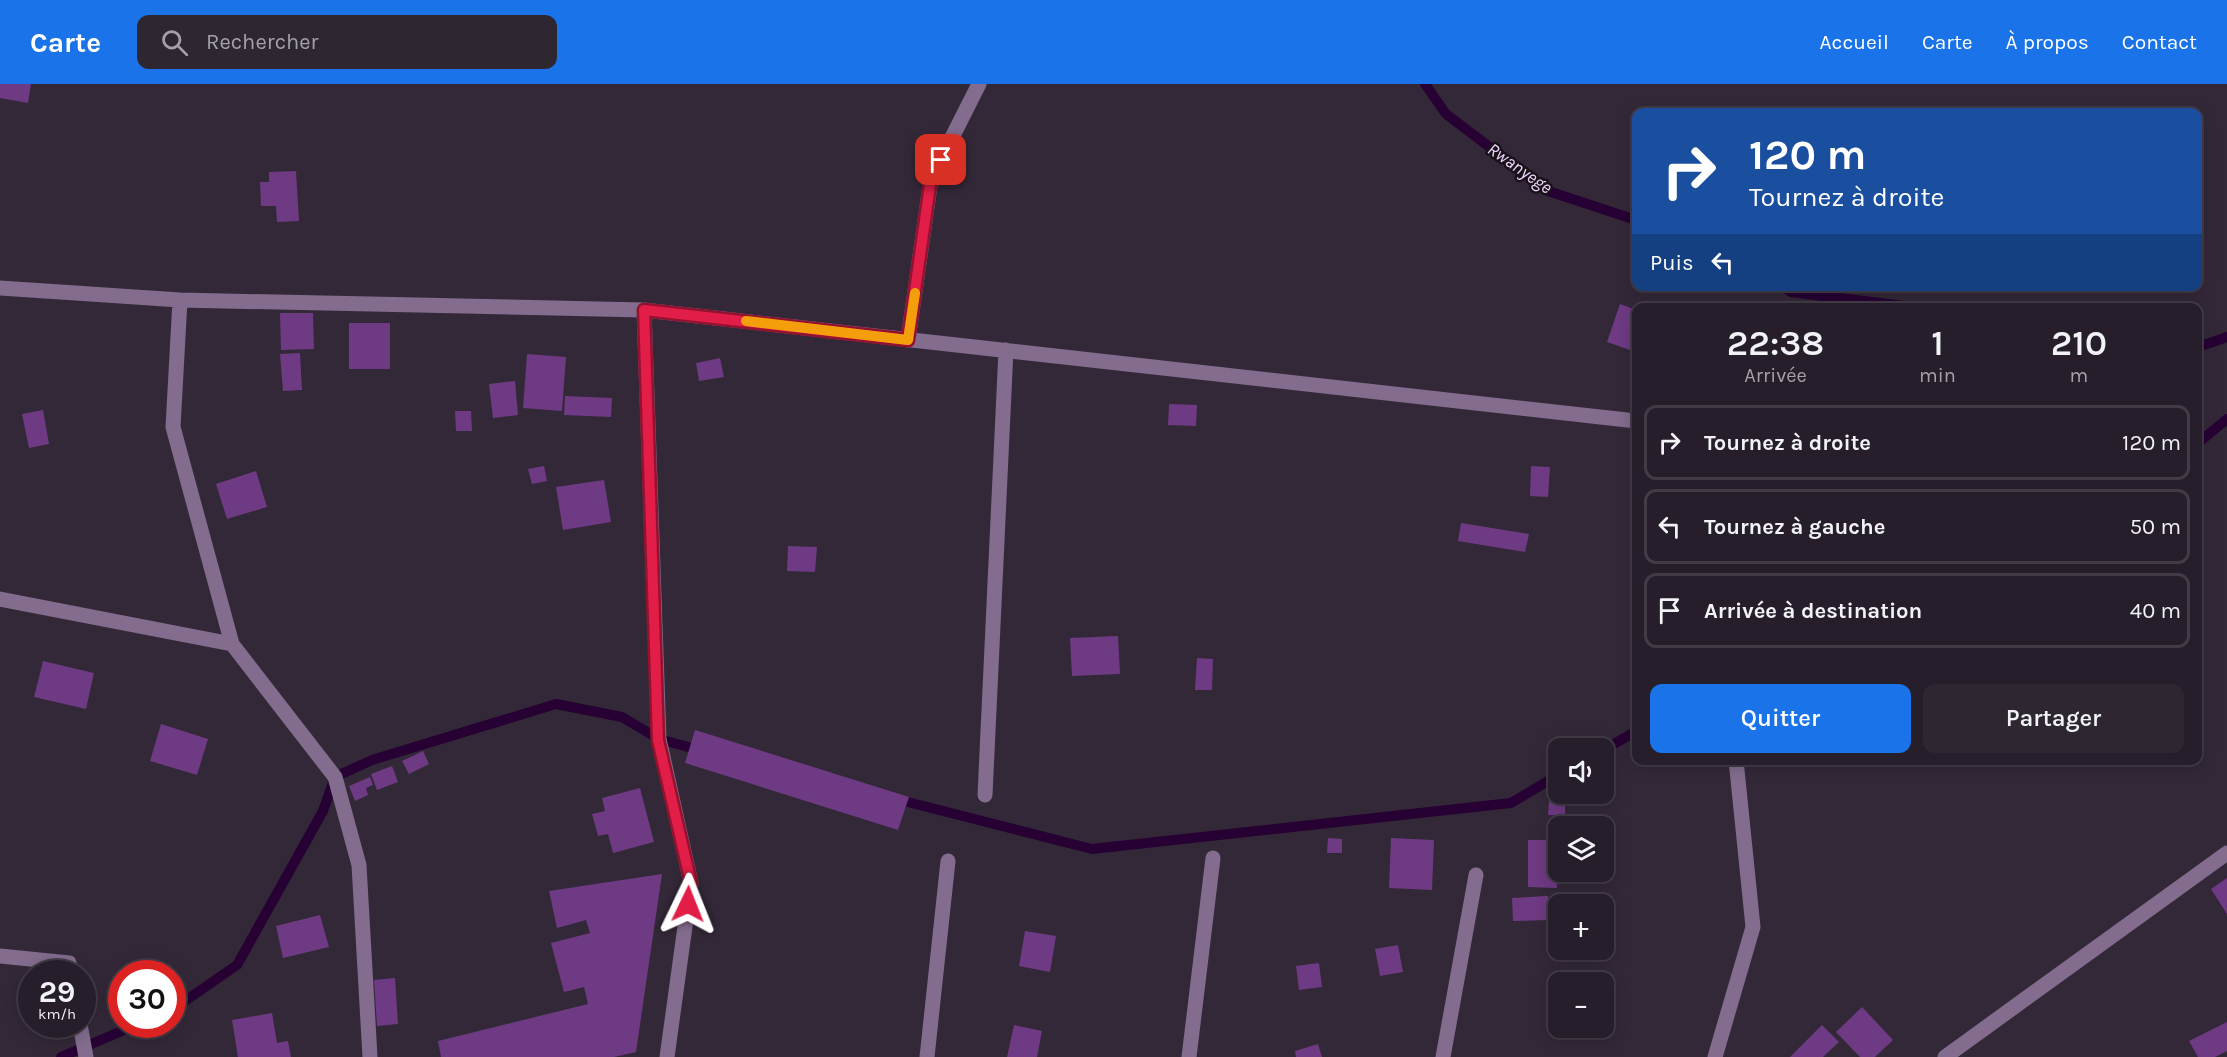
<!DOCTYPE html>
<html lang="fr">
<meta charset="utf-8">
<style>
:root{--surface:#261e2a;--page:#2e2732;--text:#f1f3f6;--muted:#a4a2a8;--line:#423c47;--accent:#1a73e8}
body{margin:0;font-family:Karla,sans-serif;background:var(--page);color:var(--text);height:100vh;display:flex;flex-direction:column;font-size:22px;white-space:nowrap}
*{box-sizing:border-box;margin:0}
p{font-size:20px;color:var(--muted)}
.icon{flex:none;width:33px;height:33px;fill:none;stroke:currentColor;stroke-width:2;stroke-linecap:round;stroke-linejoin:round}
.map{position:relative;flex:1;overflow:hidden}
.side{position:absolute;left:1632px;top:219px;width:570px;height:462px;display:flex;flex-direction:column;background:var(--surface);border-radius:12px;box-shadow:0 3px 15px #0003,0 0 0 2px var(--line)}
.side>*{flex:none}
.hud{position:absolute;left:1632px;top:24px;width:570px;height:183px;border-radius:12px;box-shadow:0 3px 15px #0003,0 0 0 2px var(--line);background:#1a4fa0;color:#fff;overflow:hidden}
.fabs{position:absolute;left:1548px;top:654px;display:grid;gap:12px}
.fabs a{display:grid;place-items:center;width:66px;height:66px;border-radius:12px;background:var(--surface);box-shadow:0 3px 15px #0003,0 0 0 2px var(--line);font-size:30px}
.speed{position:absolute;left:18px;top:876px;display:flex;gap:12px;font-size:30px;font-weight:700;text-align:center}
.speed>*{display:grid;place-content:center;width:78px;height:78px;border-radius:50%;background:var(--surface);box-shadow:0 3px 15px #0003,0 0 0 2px var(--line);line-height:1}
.speed small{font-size:15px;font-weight:400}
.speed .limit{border:9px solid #d22;background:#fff;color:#111}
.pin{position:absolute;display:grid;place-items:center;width:51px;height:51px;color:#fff;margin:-26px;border-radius:12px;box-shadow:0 3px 9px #0006}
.me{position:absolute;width:66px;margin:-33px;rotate:2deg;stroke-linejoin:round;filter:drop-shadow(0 0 4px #0008)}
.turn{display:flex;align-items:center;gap:21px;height:126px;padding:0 18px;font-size:27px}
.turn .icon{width:78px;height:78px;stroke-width:2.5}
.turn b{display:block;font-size:42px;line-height:51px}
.then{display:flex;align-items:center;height:57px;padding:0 18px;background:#0003;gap:12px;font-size:22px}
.eta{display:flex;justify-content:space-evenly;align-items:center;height:102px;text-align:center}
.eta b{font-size:36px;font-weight:600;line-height:42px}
.button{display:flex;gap:12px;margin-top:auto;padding:12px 18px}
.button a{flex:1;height:69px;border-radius:12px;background:var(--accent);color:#fff;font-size:24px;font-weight:600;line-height:69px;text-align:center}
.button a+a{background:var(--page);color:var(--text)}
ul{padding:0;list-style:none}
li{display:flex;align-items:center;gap:18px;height:75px;margin:0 12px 9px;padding:0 6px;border:3px solid var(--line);border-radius:12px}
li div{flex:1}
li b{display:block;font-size:22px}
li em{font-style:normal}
header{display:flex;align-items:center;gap:36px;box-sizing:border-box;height:84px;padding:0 30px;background:var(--accent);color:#fff}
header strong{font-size:28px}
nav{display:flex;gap:33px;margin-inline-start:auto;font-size:21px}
.search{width:420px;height:54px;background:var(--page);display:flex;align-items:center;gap:15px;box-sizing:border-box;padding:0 21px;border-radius:12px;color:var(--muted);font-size:22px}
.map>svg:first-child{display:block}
</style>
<header>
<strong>Carte</strong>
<div class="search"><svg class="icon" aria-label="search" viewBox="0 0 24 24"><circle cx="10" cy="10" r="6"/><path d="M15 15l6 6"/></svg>Rechercher</div>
<nav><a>Accueil</a><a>Carte</a><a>À propos</a><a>Contact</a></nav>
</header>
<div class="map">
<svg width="2227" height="973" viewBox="0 0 2227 973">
<rect width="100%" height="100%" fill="#332838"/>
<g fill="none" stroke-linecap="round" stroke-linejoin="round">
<path stroke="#270034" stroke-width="10" d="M1425,0l21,30 102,77 88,29
M1783,202l8,6 129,16
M2198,263l29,-10
M2198,359l29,-24
M1604,666l32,-19
M896,715l196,50 419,-46 47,-28
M172,926l65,-45 86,-154 12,-34 37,-17 184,-56 66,13 37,22 44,12
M61,973l77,-33"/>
</g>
<path fill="#6e3a83" d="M0,0h31l-3,19 -28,-5z
M296,87l3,50 -22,1 -1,-16h-15l-1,-24h9v-10z
M1620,220l16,6v31l-3,10 -26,-9z
M280,229h33l1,36 -33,1z
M349,239h41v46h-41z
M300,269l2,37 -19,1 -3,-37z
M527,270l39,3 -4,54 -39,-3z
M720,274l4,19 -25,4 -3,-18z
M515,297l3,34 -25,3 -4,-34z
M565,312l47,2 -1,19 -47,-2z
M1169,320l28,1 -1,21 -28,-1z
M43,326l6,34 -20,4 -7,-34z
M455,327h16l1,20h-16z
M544,382l3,15 -15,3 -4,-15z
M1531,382l19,1 -2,30 -18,-1z
M256,387l11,36 -40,12 -11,-35z
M604,396l7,42 -48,8 -7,-43z
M1461,439l68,11 -4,18 -67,-11z
M788,462l29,1 -2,25 -28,-1z
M1118,552l2,38 -48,2 -2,-38z
M1197,574l16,1 -1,31h-17z
M43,577l51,12 -8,36 -52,-12z
M161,640l47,15 -11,36 -47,-14z
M695,646l214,67 -11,33 -213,-67z
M423,667l6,13 -20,10 -7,-13z
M392,682l6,16 -21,8 -6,-16z
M370,693l3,8 -7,3 2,7 -13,6 -6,-15z
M640,704l14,54 -41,11 -5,-19 -10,2 -6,-22 13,-3 -3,-13z
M1549,717h16v14h-17z
M1328,754l14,1v14h-15z
M1391,754l43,2 -2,50 -43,-2z
M1528,756h30l-1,48 -29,-1z
M662,790l-26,178 -22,5h-173l-3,-16 150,-37 -4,-17 -20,5 -13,-49 39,-10 -4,-13 -29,8 -8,-37z
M2227,794v36l-16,-25z
M1548,812l1,24 -36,1 -1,-23z
M320,831l9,32 -46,11 -7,-32z
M1025,847l31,5 -6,36 -31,-6z
M1398,861l5,27 -23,4 -5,-27z
M1319,879l3,24 -23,3 -3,-24z
M395,894l3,46 -21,2 -3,-46z
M1862,923l31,33 -18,17h-15l-24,-25z
M272,929l5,30 11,-2 3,16h-53l-6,-37z
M2227,938v29l-12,6h-17l-9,-16z
M1014,941l28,6 -5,26h-30z
M1822,941l17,17 -16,15h-33z
M1318,960l4,13h-26l-1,-6z"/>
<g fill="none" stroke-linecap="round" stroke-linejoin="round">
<path stroke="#836c8d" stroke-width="15" d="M0,204l180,12 464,10 992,111
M180,216l-7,127 59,217
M644,226l15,429 32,144 -24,174
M908,256l23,-161 48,-95
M0,515l232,45 103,133 24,88 11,192
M985,711l21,-445
M0,872l69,7 2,11
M80,940l6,33
M927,973l21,-196
M1189,973l24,-199
M1443,973l33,-182
M1715,973l38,-130 -17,-167
M1945,973l282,-204"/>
</g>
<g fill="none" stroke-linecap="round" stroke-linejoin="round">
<defs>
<path id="route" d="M688,820l3,-21 -33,-143 -14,-430 264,30 23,-162 10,-18"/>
</defs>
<use href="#route" stroke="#92132f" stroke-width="15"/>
<use href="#route" stroke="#e11d48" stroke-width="10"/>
<path stroke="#f59e0b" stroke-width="10" d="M746,237l162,19 7,-47"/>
</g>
<g text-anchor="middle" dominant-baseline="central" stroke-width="5" stroke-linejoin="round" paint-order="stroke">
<g font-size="18" font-style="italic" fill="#f2d5fe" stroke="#18131a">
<text transform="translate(1520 84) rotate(35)">Rwanyege</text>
</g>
</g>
</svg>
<div class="fabs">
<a><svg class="icon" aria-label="sound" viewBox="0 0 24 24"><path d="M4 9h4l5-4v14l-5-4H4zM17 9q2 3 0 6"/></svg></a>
<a><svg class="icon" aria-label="layers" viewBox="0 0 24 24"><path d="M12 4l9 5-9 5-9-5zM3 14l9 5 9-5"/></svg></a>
<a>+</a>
<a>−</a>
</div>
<div class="speed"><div>29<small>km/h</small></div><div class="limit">30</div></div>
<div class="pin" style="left:941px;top:76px;background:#d93025"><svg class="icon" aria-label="arrive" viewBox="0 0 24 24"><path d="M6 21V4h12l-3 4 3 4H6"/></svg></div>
<svg class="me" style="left:688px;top:820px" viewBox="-20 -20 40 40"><path d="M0-17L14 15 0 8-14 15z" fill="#e11d48" stroke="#fff" stroke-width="4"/></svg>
<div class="hud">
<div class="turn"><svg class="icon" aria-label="right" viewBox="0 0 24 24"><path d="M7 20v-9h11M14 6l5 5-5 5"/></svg><div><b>120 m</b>Tournez à droite</div></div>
<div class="then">Puis<svg class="icon" aria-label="left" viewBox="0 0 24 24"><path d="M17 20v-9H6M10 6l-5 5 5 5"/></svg></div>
</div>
<section class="side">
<div class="eta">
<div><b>22:38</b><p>Arrivée</p></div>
<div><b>1</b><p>min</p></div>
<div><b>210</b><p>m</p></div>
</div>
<ul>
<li><svg class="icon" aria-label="right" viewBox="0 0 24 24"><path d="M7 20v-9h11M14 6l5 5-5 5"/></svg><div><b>Tournez à droite</b></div><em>120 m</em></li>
<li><svg class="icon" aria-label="left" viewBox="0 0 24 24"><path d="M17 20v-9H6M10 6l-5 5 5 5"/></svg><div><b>Tournez à gauche</b></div><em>50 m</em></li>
<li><svg class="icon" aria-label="arrive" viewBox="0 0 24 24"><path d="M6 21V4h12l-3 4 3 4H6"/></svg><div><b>Arrivée à destination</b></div><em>40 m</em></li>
</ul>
<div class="button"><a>Quitter</a><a>Partager</a></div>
</section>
</div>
